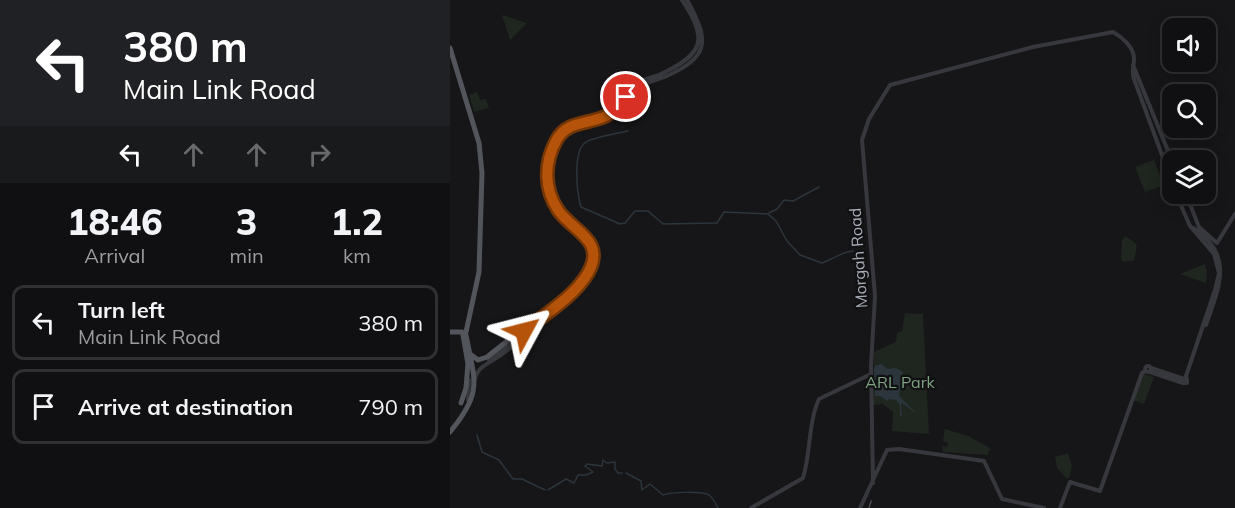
<!DOCTYPE html>
<style>
:root{--surface:#101012;--page:#1e1e20;--text:#f1f3f6;--muted:#9c9d9f;--line:#303032}
body{margin:0;font-family:Mulish,sans-serif;background:var(--page);color:var(--text);height:100vh;display:flex;flex-direction:column;font-size:22px;white-space:nowrap}
*{box-sizing:border-box;margin:0}
p{font-size:20px;color:var(--muted)}
.icon{flex:none;width:33px;height:33px;fill:none;stroke:currentColor;stroke-width:2;stroke-linecap:round;stroke-linejoin:round}
.map{position:relative;flex:1;overflow:hidden}
.drawer{display:flex;flex-direction:column;background:var(--surface);width:450px}
.drawer>*{flex:none}
.hud{background:#202124;color:#fff;overflow:hidden}
.fabs{position:absolute;left:712px;top:18px;display:grid;gap:12px}
.fabs a{display:grid;place-items:center;width:54px;height:54px;border-radius:12px;background:var(--surface);box-shadow:0 3px 15px #0003,0 0 0 2px var(--line);font-size:30px}
.pin{position:absolute;display:grid;place-items:center;width:51px;height:51px;color:#fff;margin:-26px;border:3px solid #fff;border-radius:50%;box-shadow:0 2px 6px #0007}
.me{position:absolute;width:66px;margin:-33px;rotate:52deg;stroke-linejoin:round;filter:drop-shadow(0 0 4px #0008)}
.turn{display:flex;align-items:center;gap:21px;height:126px;padding:0 24px;font-size:27px}
.turn .icon{width:78px;height:78px;stroke-width:2.5}
.turn b{display:block;font-size:42px;line-height:51px}
.lanes{display:flex;align-items:center;height:57px;padding:0 24px;background:#0003;justify-content:center;gap:30px;direction:ltr}
.lanes .off{opacity:.35}
.eta{display:flex;justify-content:space-evenly;align-items:center;height:102px;text-align:center}
.eta b{font-size:36px;font-weight:800;line-height:42px}
ul{padding:0;list-style:none}
li{display:flex;align-items:center;gap:18px;height:75px;margin:0 12px 9px;padding:0 12px;border:3px solid var(--line);border-radius:12px}
li div{flex:1}
li b{display:block;font-size:22px}
li em{font-style:normal}
main{display:flex;flex:1;min-height:0}
.map>svg:first-child{display:block}
</style>
<main>
<section class="drawer">
<div class="hud">
<div class="turn"><svg class="icon" aria-label="left" viewBox="0 0 24 24"><path d="M17 20v-9H6M10 6l-5 5 5 5"/></svg><div><b>380 m</b>Main Link Road</div></div>
<div class="lanes"><svg class="icon" aria-label="left" viewBox="0 0 24 24"><path d="M17 20v-9H6M10 6l-5 5 5 5"/></svg><svg class="icon off" aria-label="ahead" viewBox="0 0 24 24"><path d="M12 20V5M6 11l6-6 6 6"/></svg><svg class="icon off" aria-label="ahead" viewBox="0 0 24 24"><path d="M12 20V5M6 11l6-6 6 6"/></svg><svg class="icon off" aria-label="right" viewBox="0 0 24 24"><path d="M7 20v-9h11M14 6l5 5-5 5"/></svg></div>
</div>
<div class="eta">
<div><b>18:46</b><p>Arrival</p></div>
<div><b>3</b><p>min</p></div>
<div><b>1.2</b><p>km</p></div>
</div>
<ul>
<li><svg class="icon" aria-label="left" viewBox="0 0 24 24"><path d="M17 20v-9H6M10 6l-5 5 5 5"/></svg><div><b>Turn left</b><p>Main Link Road</p></div><em>380 m</em></li>
<li><svg class="icon" aria-label="arrive" viewBox="0 0 24 24"><path d="M6 21V4h12l-3 4 3 4H6"/></svg><div><b>Arrive at destination</b></div><em>790 m</em></li>
</ul>
</section>
<div class="map">
<svg width="785" height="508" viewBox="0 0 785 508">
<rect width="100%" height="100%" fill="#161618"/>
<path fill="#1e261f" d="M52,15l25,8 -17,17z
M27,92l3,8 6,-1 3,9 -15,4 -5,-17z
M704,160l10,25 -19,7 -10,-25z
M675,236c14,9 13,6 9,24l-10,2 -3,-2 1,-20z
M755,264l2,7 -1,12 -26,-9z
M455,313l18,1 6,120 -37,-3 1,-19 -10,-8 -10,1 1,-53 22,-10 1,-9 5,-2z
M693,374l11,3 -10,27 -11,-4z
M495,429l23,7 22,12 -2,7 -45,-3 -1,-6 5,1 1,-4 -5,-2z
M618,453l4,13 -3,12h-3l-9,-10 -2,-11z"/>
<path fill="#2c353c" d="M431,364l7,5 8,-1 7,4 -4,24 18,18 -15,-11 -1,1 1,12h-2v-11l-4,-5 -7,-1 -1,2 -8,-5h-5l-1,-26 1,-4z"/>
<g fill="none" stroke-linecap="round" stroke-linejoin="round">
<path stroke="#2c353c" stroke-width="1.5" d="M178,131c-9,2 -36,7 -42,11 -14,9 -9,51 -5,65l39,17 5,-1 10,-12h13l15,13 54,-1 7,-11 44,2 8,7 11,20 13,14 22,8c12,-4 19,-11 31,-12
M319,213l8,-4 7,-9 9,1 26,-14
M27,435l5,17 17,8 14,19h9l23,11
M176,473l15,8 1,9 8,-6 13,11c8,-3 39,-4 46,0 4,3 7,9 9,13
M98,490l18,-11 8,4 4,-8h8l7,-3 -8,-6 2,-2 15,2 1,-6 4,3 8,-1v7l3,4h4"/>
<path stroke="#37383d" stroke-width="4" d="M683,65l40,98
M726,194l14,32 24,28 5,19 -4,17 -30,89
M736,194l13,33 18,16 18,-29
M743,228c42,27 26,59 13,97
M38,359c15,-9 29,-22 43,-33 20,-16 44,-31 57,-53 5,-8 6,-17 4,-26 -4,-13 -16,-18 -24,-27 -23,-21 -29,-56 -10,-82 12,-18 31,-14 48,-22 15,-7 22,-26 36,-35 7,-4 14,-4 21,-8 41,-19 45,-35 19,-73
M695 369a3 3 0 1 1 6 0a3 3 0 1 1-6 0Z
M701,368l33,11
M700,372l33,11
M25,379c3,-14 16,-16 26,-24 25,-19 85,-60 94,-89 9,-31 -20,-36 -32,-55 -15,-23 -16,-56 3,-76 12,-12 29,-9 42,-16 16,-7 21,-25 36,-34 8,-5 17,-6 25,-10 26,-12 42,-25 28,-55 -3,-7 -6,-14 -10,-20
M737,379v4h-3v-3z
M18,400l1,-20
M423,483l-2,-117 4,-70 -13,-156 7,-21 21,-34 143,-38 80,-15c9,5 21,15 21,27 0,8 -3,12 0,20l39,106
M301,508l52,-30c8,-26 5,-55 16,-79l52,-25
M410,508l27,-58 12,-1 85,12 18,38 42,9
M610,508l10,-26 30,9 42,-118 3,-2"/>
<path stroke="#53555c" stroke-width="5" d="M0,48l29,95 3,30 -3,99 -13,60
M0,332h12
M13,335l5,29
M20,354l8,6 9,-3 48,-38 9,-4
M11,403l5,-15 2,-25
M0,432c33,-40 25,-50 16,-97"/>
<path stroke="#4a4c52" stroke-width="1.5" stroke-dasharray="8 6" stroke-linecap="butt" d="M419,508l4,-13"/>
</g>
<g fill="none" stroke-linecap="round" stroke-linejoin="round">
<defs>
<path id="route" d="M74,331c21,-17 50,-34 64,-58 19,-33 -16,-42 -30,-63 -14,-21 -14,-47 -2,-69 11,-21 31,-16 50,-25 8,-4 15,-12 20,-19"/>
</defs>
<use href="#route" stroke="#753606" stroke-width="15"/>
<use href="#route" stroke="#b45309" stroke-width="10"/>
</g>
<g text-anchor="middle" dominant-baseline="central" stroke-width="4.5" stroke-linejoin="round" paint-order="stroke">
<g font-size="16" fill="#a8adb8" stroke="#111113">
<text transform="translate(408 258) rotate(-94)">Morgah Road</text>
</g>
<g font-size="16" fill="#7fa381" stroke="#111113">
<text x="450" y="382">ARL Park</text>
</g>
</g>
</svg>
<div class="fabs">
<a><svg class="icon" aria-label="sound" viewBox="0 0 24 24"><path d="M4 9h4l5-4v14l-5-4H4zM17 9q2 3 0 6"/></svg></a>
<a><svg class="icon" aria-label="search" viewBox="0 0 24 24"><circle cx="10" cy="10" r="6"/><path d="M15 15l6 6"/></svg></a>
<a><svg class="icon" aria-label="layers" viewBox="0 0 24 24"><path d="M12 4l9 5-9 5-9-5zM3 14l9 5 9-5"/></svg></a>
</div>
<div class="pin" style="left:176px;top:97px;background:#d93025"><svg class="icon" aria-label="arrive" viewBox="0 0 24 24"><path d="M6 21V4h12l-3 4 3 4H6"/></svg></div>
<svg class="me" style="left:74px;top:331px" viewBox="-20 -20 40 40"><path d="M0-17L14 15 0 8-14 15z" fill="#b45309" stroke="#fff" stroke-width="4"/></svg>
</div>
</main>
